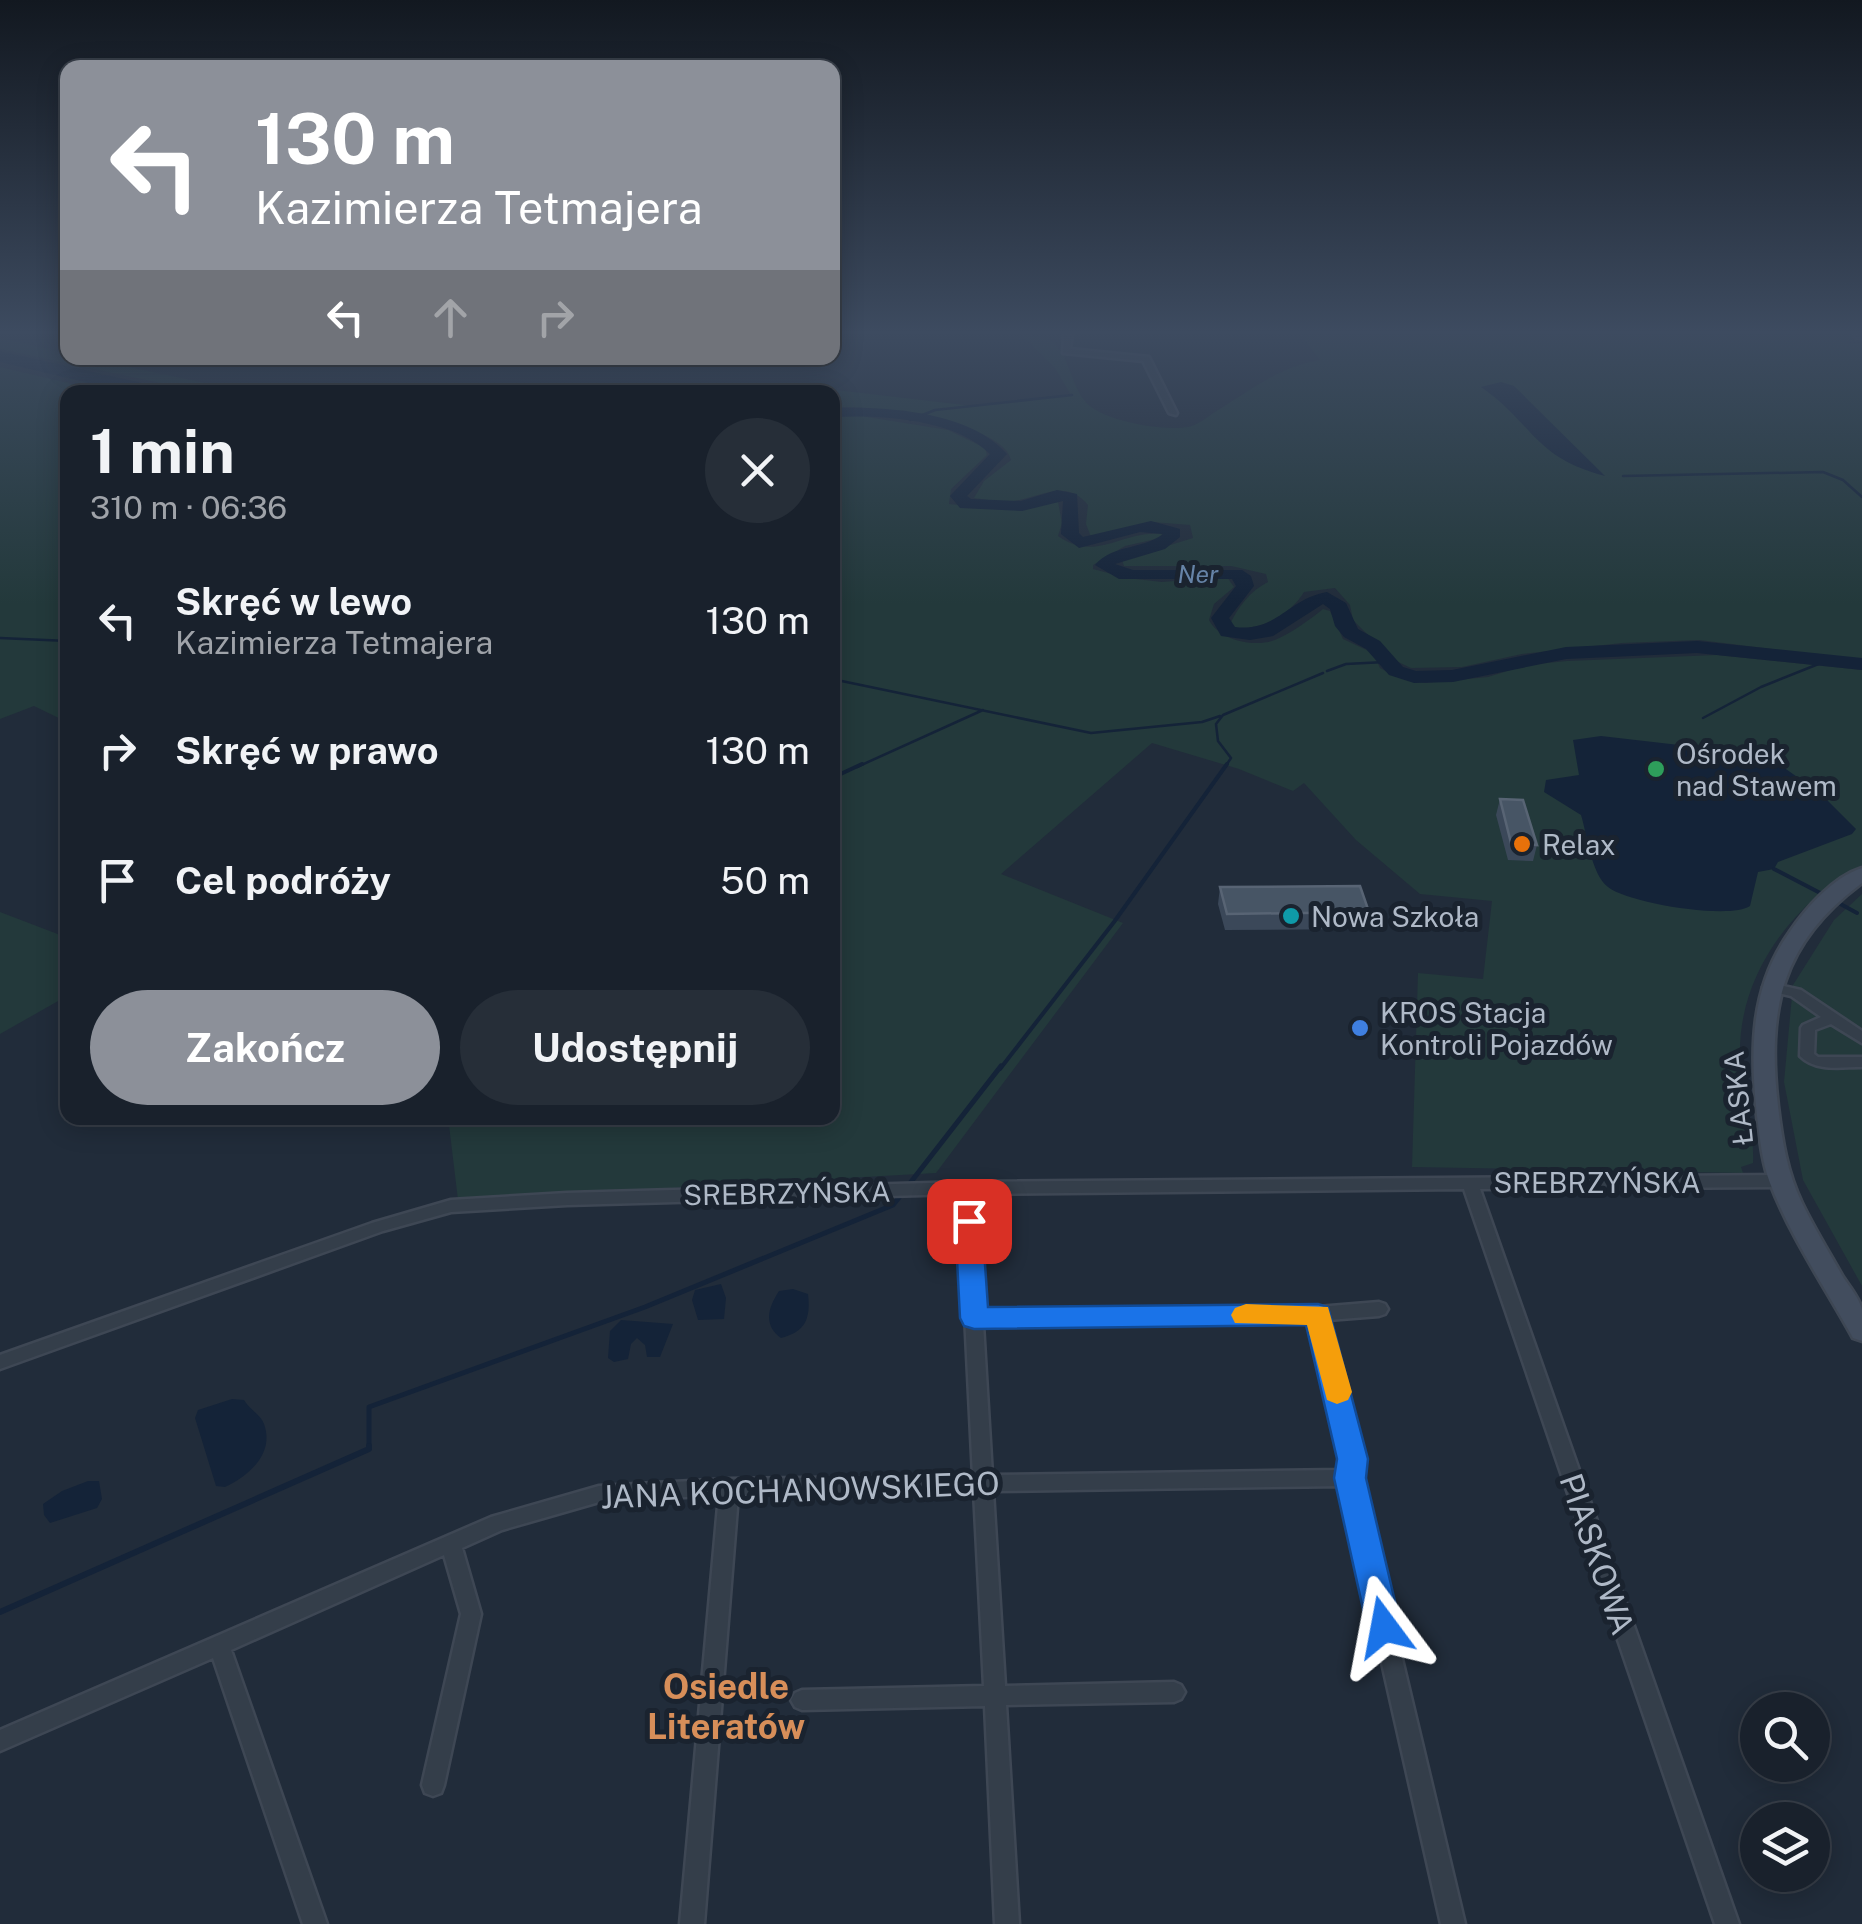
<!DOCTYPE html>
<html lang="pl">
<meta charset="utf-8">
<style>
:root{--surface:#19212c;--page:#262e38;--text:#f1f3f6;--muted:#9fa3a9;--line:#373e48;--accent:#8c9099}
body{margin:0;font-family:"Public Sans",sans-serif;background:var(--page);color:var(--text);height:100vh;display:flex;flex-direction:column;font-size:38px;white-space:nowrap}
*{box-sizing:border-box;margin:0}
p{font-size:32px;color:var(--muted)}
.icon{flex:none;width:55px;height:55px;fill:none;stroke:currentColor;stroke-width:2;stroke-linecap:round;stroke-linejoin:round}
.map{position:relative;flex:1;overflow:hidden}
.side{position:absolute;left:60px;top:385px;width:780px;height:740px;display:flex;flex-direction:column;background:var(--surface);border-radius:20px;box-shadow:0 5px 25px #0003,0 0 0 2px var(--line)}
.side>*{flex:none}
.hud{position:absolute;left:60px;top:60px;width:780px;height:305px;border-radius:20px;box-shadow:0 5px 25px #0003,0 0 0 2px var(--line);background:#8c9099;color:#fff;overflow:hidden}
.tools{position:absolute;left:1740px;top:1692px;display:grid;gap:20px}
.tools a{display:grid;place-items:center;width:90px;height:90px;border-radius:50%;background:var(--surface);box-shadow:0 5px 25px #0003,0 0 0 2px var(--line);font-size:50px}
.pin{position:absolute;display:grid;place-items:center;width:85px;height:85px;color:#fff;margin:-42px;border-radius:20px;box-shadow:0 5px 15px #0006}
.me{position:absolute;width:110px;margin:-55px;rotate:347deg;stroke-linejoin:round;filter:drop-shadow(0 0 8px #0008)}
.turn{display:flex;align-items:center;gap:35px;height:210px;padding:0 30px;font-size:45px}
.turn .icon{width:130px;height:130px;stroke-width:2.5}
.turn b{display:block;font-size:70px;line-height:85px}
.lanes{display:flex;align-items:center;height:95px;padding:0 30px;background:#0003;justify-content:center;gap:50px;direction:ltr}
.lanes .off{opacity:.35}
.round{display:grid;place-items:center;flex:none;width:105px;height:105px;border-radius:52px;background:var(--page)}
.summary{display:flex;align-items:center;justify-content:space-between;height:170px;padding:0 30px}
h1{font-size:60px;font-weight:700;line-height:75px}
.cta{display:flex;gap:20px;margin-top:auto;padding:20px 30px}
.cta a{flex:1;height:115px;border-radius:60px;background:var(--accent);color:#fff;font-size:40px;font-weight:700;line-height:115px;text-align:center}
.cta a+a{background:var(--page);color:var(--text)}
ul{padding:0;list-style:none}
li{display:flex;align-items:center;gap:30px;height:130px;padding:0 30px}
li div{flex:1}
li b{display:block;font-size:38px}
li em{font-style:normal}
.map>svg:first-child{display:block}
</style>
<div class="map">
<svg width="1862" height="1924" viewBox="0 0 1862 1924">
<rect width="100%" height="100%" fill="#212c3a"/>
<path fill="#23393b" d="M1022,335c50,0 40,33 62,65 14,21 85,33 108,26 9,-3 19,-12 26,-16 34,-21 63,-44 102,-50l-19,-25h561v5l-28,1 28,3v316l-163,-20 -77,3 -100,11 -60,13 -51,1 -19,-9 -39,-39 -3,-15 -15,-17 -31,4c-13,22 -42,38 -68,36l-6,-4c9,-18 20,-33 38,-42l-2,-8 -35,-8h-107l-2,-6 71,-22 -3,-13 -38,-3 -61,15 -5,-13 2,-19c-22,-27 -47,-8 -74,-4 -13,1 -27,-1 -40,-3l10,-17 27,-21c-6,-37 -146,-57 -178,-52l-1,-16h-164l11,-7 157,5 137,16 98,-11 -16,-27z
M0,338l67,15 1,5h18l162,34h-45l-203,-43z
M0,367l106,25h-38l-1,330 -33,-16 -34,13z
M855,415l93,15 37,18 2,7 -36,34 -2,15 59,6 50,-8 4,21 -4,13c38,27 64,-6 103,-2l4,3 -40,9 -32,19v4l34,9 35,4 65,-5 7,10 -20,17 -5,16c10,20 45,28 66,20 15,-6 36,-21 48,-31l7,2 13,28 30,14 7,15 15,8 30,7 63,-6 39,-12 40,-4 150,-6 145,15v195c-69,38 -124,109 -122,191 1,35 15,72 13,107l-12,4 2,6 -331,-6 6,-194 65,6 9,-78 -72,-7 -64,-54 -52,-57 -11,8 -54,-22 -87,-26 -151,131 122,49 -187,250 -478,27 -9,-75 -9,-7h392l1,-701z
M1862,894v392l-59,-106 -19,-98 9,-97 41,-65z
M0,912l68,26 -1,58 -67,38z"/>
<path fill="#142338" d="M0,351l182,41h-55l-127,-30z
M1501,382l13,4 91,90c-71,-18 -72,-53 -124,-89z
M1601,736l165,19 54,38 36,36 -4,5 -74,28 -4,7 -16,3 -8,34c-20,14 -123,-3 -142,-19 -17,-13 -21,-53 -27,-72l-37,-23 2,-12 33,-5 -6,-35z
M721,1284l5,14 -2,21 -26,1 -6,-20 3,-10z
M793,1289l15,5c3,25 -3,38 -27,44 -18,-13 -13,-30 -2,-47z
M621,1320l52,4 -13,33h-13l-2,-12 -8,-7 -6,6 -3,15 -14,3 -6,-4 2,-27z
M232,1399l12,1c5,9 17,15 20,24 11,30 -16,52 -39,63l-9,-1 -21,-68 3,-8z
M88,1481h11l3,18 -5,9 -47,15 -6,-8 -1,-11 19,-13z"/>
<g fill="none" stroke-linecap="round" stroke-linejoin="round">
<path stroke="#142338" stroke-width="2.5" d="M910,420l25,-10 137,-15
M1623,476l200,-4 20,8 19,17
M0,638l68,3
M1327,671l19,-7 39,-2
M832,679l259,54 111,-11 18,-6
M1703,718l58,-31 65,-26
M857,767l126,-57
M1225,767l6,-9 -13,-17 -2,-17 7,-9 100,-42"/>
<path stroke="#142338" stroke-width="4" d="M832,778l30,-14
M1774,869l52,27
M1835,901l22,12
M1000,1069l114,-147 113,-158"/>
<path stroke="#142338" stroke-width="5" d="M907,1187l94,-121
M369,1448v-41l276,-100 248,-102 8,-10"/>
<path stroke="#142338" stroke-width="6" d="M0,1612l369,-163v-3"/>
<path fill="#142338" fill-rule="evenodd" d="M832,408c54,-2 138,3 175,46l-40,42 4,3 50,2 36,-11 20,4 2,39 4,4 68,-16 29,8v8l-15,12 -50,15 18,6h109l9,6 3,10 -25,32 6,9c43,5 52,-28 92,-35l19,11 12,26 22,12 23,26 13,4 36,-1 114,-23 131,-6 165,17v12l-165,-17 -131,6 -113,23 -39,1 -25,-8 -23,-26 -22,-12 -9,-11 -5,-17 -7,-5 -50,32 -23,4 -29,-4 -10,-18 25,-32 -4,-7h-113l-24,-14c18,-21 47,-15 68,-31l-23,-2 -61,16 -18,-14 2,-33 -41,10 -62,-3 -10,-12 40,-42c-37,-36 -109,-39 -158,-37z"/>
<defs>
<path id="street" d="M1064,335h8l-2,14 79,8 28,56 -1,2 -7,-2 -26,-52 -80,-8z
M1854,335h8v3l-7,-1z
M1770,983l31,7 61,41v12l-31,-19 -16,6 -1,24 4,3h44v10c-22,0 -46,5 -62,-11l1,-28 2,-3 18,-8 -30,-21 -26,-6 -2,-3z
M1781,1175l6,2 2,4 -2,4 -6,2 -301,2 259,735h-24l-251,-735 -489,5 7,117 336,-4 61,-5 6,2 3,5 -3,5 -6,2 -51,4 33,139 -2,19 106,446h-24l-99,-438 -349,5 12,195 169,-4 7,3 4,7 -4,7 -7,3 -168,3 13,219h-24l-10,-218 -183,4 -7,-3 -4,-7 4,-7 7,-3 182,-4 -10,-195 -236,4 -34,429h-24l39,-429 -120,7 -97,28 -40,18 19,66 -37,171 -3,8 -8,3 -8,-3 -3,-8 39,-171 -17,-59 -213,95 96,274h-24l-90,-266 -213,93v-21l491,-213 108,-31 130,-7 244,-3 -14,-282 -392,11 -116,7 -68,19 -383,138v-14l372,-132 79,-23 116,-7 400,-11zM1311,1321l32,138 -2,11 -349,5 -9,-151z"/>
<path id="secondary" d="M1862,868v15c-81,60 -95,126 -84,223 4,34 9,66 24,97 12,25 27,49 41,74 6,9 17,22 19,33 0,9 0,21 0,31l-9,-3c-28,-51 -62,-100 -83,-155 -8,-21 -10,-44 -13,-67 -7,-65 -7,-128 32,-183 16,-24 44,-56 73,-65z"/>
</defs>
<use href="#street" stroke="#3e4754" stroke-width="5"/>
<use href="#secondary" stroke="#3e4754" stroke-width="5"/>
<use href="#street" fill="#343e4a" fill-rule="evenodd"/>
<use href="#secondary" fill="#424d5e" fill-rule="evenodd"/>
</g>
<path fill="#3b4859" d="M1500,799l37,46 -4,16 -25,-1 -12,-45z
M1220,887l149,25 -3,17 -141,1 -7,-26z"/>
<path fill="#475565" stroke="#586474" stroke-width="2.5" d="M1500,799l23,1 14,45 -26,-2z
M1360,886l9,26 -142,2 -7,-27z"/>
<linearGradient id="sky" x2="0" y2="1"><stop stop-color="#121820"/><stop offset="0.55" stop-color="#3d4b60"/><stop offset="1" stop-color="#3d4b60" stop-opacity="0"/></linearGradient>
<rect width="1862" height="604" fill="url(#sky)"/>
<path fill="#1a73e8" stroke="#114b97" stroke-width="2.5" d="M969,1211l9,3 4,7 6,86 330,-3 10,3 40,152 -2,19 35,149 -5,11 -12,4 -12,-4 -5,-11 -33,-149 3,-19 -31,-134 -332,4 -10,-3 -4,-8 -5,-97 4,-7z"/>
<path fill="#f59e0b" d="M1246,1304l82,3 24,85 -4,8 -11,4 -10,-4 -20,-75 -72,-2 -4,-8 4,-7z"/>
<circle fill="#2e9e5b" stroke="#1a232f" stroke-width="4" cx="1656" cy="769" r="10"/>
<circle fill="#e8710a" stroke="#1a232f" stroke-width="4" cx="1522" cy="844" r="10"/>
<circle fill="#0f9aa8" stroke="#1a232f" stroke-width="4" cx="1291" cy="916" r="10"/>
<circle fill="#3f7fe0" stroke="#1a232f" stroke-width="4" cx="1360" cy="1028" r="10"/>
<g text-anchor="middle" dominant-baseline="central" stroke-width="10" stroke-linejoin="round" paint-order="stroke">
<g font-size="25" font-style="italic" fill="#6683a7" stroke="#1a232f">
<text x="1198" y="574">Ner</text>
</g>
<g font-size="28" fill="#afb9c7" stroke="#1a232f" text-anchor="start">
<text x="1676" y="753">Ośrodek<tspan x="1676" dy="32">nad Stawem</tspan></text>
<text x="1542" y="844">Relax</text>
<text x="1311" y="916">Nowa Szkoła</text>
<text x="1380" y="1012">KROS Stacja<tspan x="1380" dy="32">Kontroli Pojazdów</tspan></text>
</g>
<g font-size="28" fill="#afb9c7" stroke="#1a232f">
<text transform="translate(1738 1098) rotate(-96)">ŁASKA</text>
<text x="1597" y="1182">SREBRZYŃSKA</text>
<text transform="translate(787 1193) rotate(-1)">SREBRZYŃSKA</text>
</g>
<g font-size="32" fill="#afb9c7" stroke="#1a232f">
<text transform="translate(800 1490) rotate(-2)">JANA KOCHANOWSKIEGO</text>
<text transform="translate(1597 1554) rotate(71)">PIASKOWA</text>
</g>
<g font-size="35" font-weight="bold" fill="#d78e59" stroke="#1a232f">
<text x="726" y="1686">Osiedle<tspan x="726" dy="40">Literatów</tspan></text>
</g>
</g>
</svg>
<div class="tools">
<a><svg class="icon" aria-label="search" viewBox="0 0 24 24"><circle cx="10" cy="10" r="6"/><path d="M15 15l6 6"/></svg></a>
<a><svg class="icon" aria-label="layers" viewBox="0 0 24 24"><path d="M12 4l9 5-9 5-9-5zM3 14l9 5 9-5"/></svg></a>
</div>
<div class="pin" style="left:969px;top:1221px;background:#d93025"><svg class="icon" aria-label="arrive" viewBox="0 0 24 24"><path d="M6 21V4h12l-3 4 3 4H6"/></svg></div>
<svg class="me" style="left:1384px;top:1627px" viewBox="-20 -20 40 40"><path d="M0-17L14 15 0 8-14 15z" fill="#1a73e8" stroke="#fff" stroke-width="4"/></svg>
<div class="hud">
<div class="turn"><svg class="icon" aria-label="left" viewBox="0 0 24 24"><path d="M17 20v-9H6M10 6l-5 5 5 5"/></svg><div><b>130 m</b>Kazimierza Tetmajera</div></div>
<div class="lanes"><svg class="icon" aria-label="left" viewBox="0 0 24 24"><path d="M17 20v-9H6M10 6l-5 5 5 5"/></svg><svg class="icon off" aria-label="ahead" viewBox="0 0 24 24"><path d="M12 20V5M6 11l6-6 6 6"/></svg><svg class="icon off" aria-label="right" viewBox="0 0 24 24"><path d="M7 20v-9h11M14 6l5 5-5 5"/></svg></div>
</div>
<section class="side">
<div class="summary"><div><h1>1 min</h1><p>310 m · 06:36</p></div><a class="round"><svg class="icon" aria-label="close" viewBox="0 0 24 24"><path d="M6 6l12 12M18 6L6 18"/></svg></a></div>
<ul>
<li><svg class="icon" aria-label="left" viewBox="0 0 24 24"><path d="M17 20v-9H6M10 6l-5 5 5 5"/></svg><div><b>Skręć w lewo</b><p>Kazimierza Tetmajera</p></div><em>130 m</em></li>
<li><svg class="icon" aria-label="right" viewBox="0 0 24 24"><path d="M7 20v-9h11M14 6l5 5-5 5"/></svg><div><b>Skręć w prawo</b></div><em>130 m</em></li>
<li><svg class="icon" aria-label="arrive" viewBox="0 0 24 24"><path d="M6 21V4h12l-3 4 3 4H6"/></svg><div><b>Cel podróży</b></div><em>50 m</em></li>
</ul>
<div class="cta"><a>Zakończ</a><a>Udostępnij</a></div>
</section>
</div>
